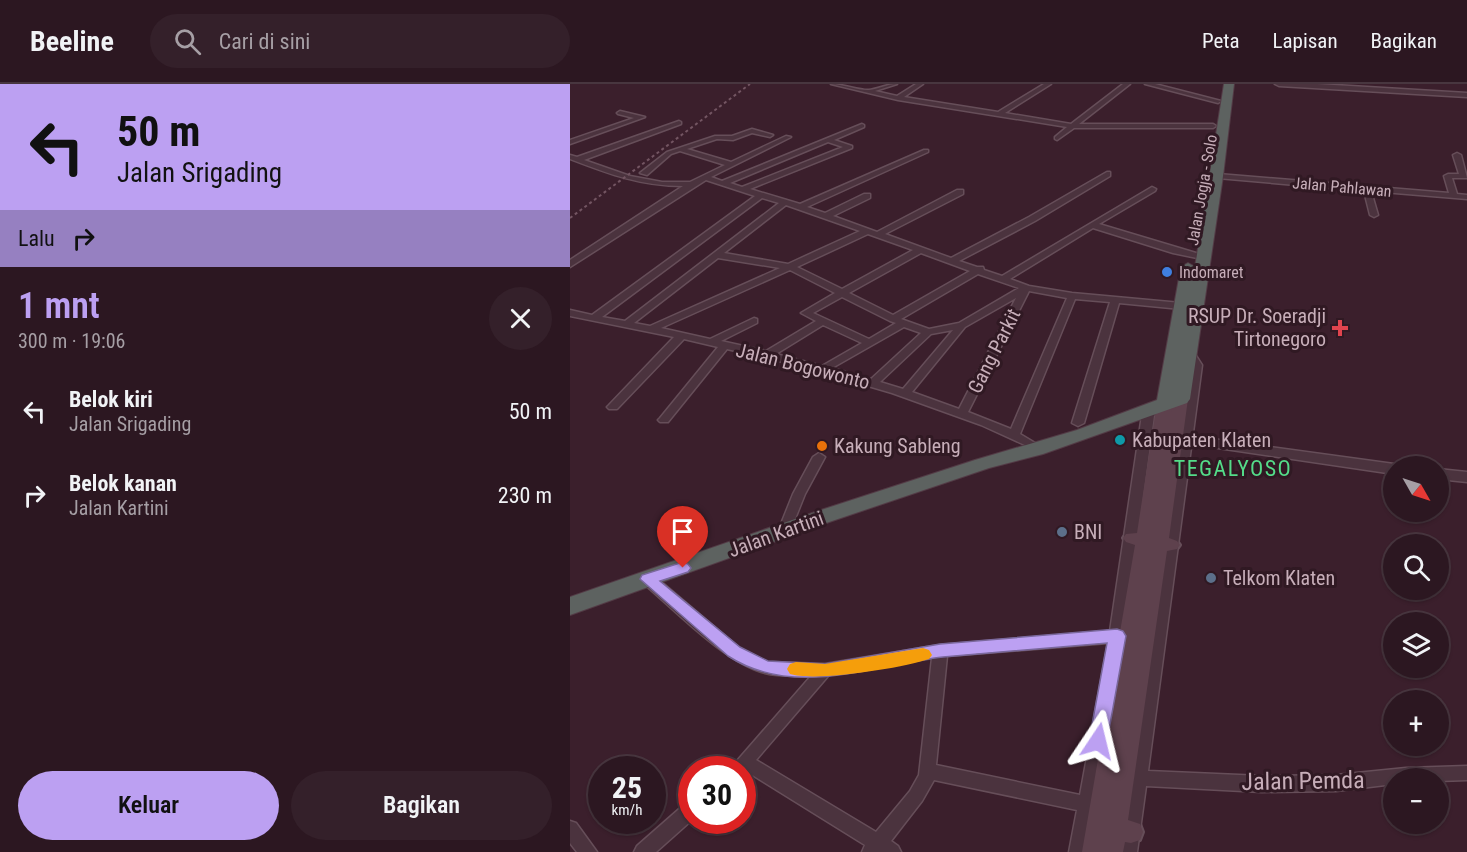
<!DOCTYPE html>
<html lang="id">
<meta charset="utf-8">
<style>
:root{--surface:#2c1721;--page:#34202a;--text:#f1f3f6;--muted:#a69fa5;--line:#48363f;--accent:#bca0f2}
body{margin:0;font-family:"Roboto Condensed",sans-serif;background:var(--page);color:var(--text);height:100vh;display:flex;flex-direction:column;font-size:22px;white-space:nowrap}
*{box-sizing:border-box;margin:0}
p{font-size:20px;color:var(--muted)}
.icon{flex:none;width:33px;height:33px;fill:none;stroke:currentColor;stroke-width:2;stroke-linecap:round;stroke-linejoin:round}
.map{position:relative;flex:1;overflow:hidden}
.drawer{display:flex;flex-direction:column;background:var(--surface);width:570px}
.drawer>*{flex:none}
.guide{background:#bca0f2;color:#111;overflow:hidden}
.needle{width:39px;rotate:129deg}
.controls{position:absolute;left:813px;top:372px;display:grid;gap:12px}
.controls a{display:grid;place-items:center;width:66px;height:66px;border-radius:50%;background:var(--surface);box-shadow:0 2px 4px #0004,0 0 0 2px var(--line);font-size:30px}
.speed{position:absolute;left:18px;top:672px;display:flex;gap:12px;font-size:30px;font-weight:700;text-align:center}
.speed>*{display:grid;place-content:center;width:78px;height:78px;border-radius:50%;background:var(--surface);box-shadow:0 2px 4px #0004,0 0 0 2px var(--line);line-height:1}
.speed small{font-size:15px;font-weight:400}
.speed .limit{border:9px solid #d22;background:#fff;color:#111}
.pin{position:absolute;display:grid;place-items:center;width:51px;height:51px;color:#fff;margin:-62px -26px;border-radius:50% 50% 50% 0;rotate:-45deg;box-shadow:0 0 6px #0007}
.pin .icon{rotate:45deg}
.me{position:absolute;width:66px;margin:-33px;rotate:10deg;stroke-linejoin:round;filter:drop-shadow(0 0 4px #0008)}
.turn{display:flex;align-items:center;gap:21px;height:126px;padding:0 18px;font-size:27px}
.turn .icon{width:78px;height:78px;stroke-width:2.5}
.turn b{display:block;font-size:42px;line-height:51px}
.then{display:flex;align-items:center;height:57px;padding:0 18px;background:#0003;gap:12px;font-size:22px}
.round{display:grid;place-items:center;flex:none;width:63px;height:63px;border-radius:32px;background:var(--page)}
.summary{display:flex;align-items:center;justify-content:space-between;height:102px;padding:0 18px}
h1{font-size:36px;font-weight:600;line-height:45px;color:var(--accent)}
.primary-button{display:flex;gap:12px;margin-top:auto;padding:12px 18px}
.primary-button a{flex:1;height:69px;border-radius:36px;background:var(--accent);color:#111;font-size:24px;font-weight:600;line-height:69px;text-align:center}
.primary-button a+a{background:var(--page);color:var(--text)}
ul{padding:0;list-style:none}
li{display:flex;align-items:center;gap:18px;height:84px;padding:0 18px}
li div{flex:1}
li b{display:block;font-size:22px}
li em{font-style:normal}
header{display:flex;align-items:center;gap:36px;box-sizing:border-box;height:84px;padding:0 30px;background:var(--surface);border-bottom:2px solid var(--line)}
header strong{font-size:28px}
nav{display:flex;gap:33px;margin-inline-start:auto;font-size:21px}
.search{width:420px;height:54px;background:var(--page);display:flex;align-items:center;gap:15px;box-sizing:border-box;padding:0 21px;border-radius:33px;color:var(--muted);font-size:22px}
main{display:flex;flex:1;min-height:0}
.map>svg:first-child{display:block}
</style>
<header>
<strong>Beeline</strong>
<div class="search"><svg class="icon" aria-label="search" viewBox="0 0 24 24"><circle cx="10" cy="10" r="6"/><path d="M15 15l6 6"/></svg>Cari di sini</div>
<nav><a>Peta</a><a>Lapisan</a><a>Bagikan</a></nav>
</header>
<main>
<section class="drawer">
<div class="guide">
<div class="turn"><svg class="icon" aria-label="left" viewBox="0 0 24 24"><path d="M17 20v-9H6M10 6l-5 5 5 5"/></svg><div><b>50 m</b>Jalan Srigading</div></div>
<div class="then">Lalu<svg class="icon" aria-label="right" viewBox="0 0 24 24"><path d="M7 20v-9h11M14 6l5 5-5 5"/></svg></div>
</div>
<div class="summary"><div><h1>1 mnt</h1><p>300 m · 19:06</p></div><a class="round"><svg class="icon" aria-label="close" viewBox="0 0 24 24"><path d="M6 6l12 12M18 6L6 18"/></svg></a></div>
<ul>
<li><svg class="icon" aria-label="left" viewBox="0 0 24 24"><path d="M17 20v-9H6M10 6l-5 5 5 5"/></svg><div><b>Belok kiri</b><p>Jalan Srigading</p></div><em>50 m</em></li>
<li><svg class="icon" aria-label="right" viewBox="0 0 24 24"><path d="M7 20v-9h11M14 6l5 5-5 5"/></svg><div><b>Belok kanan</b><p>Jalan Kartini</p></div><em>230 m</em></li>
</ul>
<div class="primary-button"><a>Keluar</a><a>Bagikan</a></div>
</section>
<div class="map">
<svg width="897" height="768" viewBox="0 0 897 768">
<rect width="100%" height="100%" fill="#3b1f2c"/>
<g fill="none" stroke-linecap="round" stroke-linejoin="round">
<defs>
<path id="minor" d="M261,0c11,0 30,7 38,6 9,-1 18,-6 28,-6l-22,7 22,5 19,-12h7l-19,13 94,15 46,-28h7l-46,29 66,11 52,-40h7l-51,40h134l3,2 -3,2h-139l-17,12 -2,-1v-2l12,-10 -169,-27z
M575,0h10l66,17 -3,2z
M50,27l25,6 -75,27v-4l64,-22 -16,-4 -1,-1z
M109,37l2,1v2l-97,36 46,16 32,6h28l35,-17 -45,-14 -9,3 -24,21 -7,-2 27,-21 48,-16h17l20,-7 21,6 -3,2 -18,-4 -19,7 -16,-1 -30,10 44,13 55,-26 5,1 -80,40 11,4 140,-57 2,1v2l-30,13 18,6v2l-102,41 50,15 124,-54h4v2l-121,55 18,6 39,-19h6v4l-37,18 44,16 80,-42h6v4l-78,40 66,24 78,-41 78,-45h3v4l-75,45 -76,40 18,6h6l1,3 18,6 150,-89 4,2 -1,2 -56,33 107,32 -4,3 -29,-6 -80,-25 -83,51 19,7 43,7 109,10 5,3 -5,3 -62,-6 -35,120 -6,3 -6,-3 38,-121 -35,-3 -55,135 15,9 -2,2h-8l-44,-20 -89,-32 -92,-27 -73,-17 -59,73h-8l-2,-2 2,-2 58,-71 -34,-8 -67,70h-8l-2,-2 2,-2 65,-68 -104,-21v-6l22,5 163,-119 -49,-16 -136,87v-7l113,-74c-42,0 -74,-12 -113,-27v-4l7,2zM258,58l15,5 -101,40 -12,-4zM192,114l17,5 -154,118 -23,-4zM216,121l74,26 -72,33 -64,-11zM298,150l45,16 -71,39 -45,-22zM351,169l49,18 -77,44 -44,-22zM148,174l62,10 -130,58 -16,-3zM220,186l45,23 -34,20 15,8 -50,30 -45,-10 36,-18v-4l-3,-1 -44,21 -49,-11zM408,190l41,14 -60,35 -30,6 -28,-10zM459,207l38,7 -56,131 -43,-17zM272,213l48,24 6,2 -27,16 -56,-26zM446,214l-57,111 -47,-17 53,-65zM253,241l39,18 -40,23 -46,-12zM334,243l17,6 -50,46 -39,-11zM383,246l-50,59 -23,-7 51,-48z
M887,69l4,2 6,23h-15l5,16 10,1v4l-96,-8 7,24 -4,2 -4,-2 -6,-24 -158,-14 -4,-2 4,-2 243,20 -5,-17 4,-2h11l-6,-19z
M619,266l4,1 9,14 -54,406 114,5 74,-1 70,-7 61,-2v14l-29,1v-3h-44v6l-58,7 -74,1 -116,-6 -9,66h-18l10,-68 -4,-6 2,-5 4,-2 60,-397 1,-9 -8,-12z
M579,321l6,3 -30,222 16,1 2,4 -2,4 -18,3 -36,210h-18l8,-42 -143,-30 -12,21 -31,40 7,5 3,6h-39l3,-7 -119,-74 -4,4v-5h-13l82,-94c-15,-1 -32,1 -46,-3 -40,-10 -90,-63 -122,-90l-2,-4 2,-4h10l86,73 16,10 12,4 58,2 115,-19 170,-14 33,-223zM538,559l-28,152 -144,-30 11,-109zM362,574l-13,117 -9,16 -34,41 -120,-72 73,-85z
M249,369l6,4 -20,37 -14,35 -1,3h-10l-1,-3 14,-35 20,-37z
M122,717v19l-36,32h-22l3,-6 49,-43z
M0,737l6,2 21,29h-20l-7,-9z"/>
<path id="tertiary" d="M705,0h42l150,9v4l-188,-11z
M592,348l232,32 6,2h-6v8l-237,-35 -2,-3z
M868,385l29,3v10l-29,-3z"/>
<path id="secondary" d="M611,311l7,4 -19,139 8,3 3,4 -3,4 -10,2 -39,269 12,4 3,8 -3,8 -9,3 -6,-1 -2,10h-41l53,-307 -9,-3 -3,-4 3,-4 11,-1 20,-130 8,-5 5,2 3,3 -2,10 3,-14z"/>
<path id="trunk" d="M654,0h10l-11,92 -33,223 -3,4 -144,51 -54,14 -157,53 -262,94v-18l248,-86 157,-51 102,-30 80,-30 24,-133 7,-4 7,4z"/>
</defs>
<use href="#minor" stroke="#664e59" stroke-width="3"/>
<use href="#tertiary" stroke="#664e59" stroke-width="3"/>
<use href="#secondary" stroke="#664e59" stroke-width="4"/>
<use href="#trunk" stroke="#533b46" stroke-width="2"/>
<use href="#minor" fill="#4b333e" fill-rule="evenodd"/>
<use href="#tertiary" fill="#4b333e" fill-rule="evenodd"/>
<use href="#secondary" fill="#5e414d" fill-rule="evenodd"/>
<use href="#trunk" fill="#5d6260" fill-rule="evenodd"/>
<path stroke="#735562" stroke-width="2" stroke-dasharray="3 3" stroke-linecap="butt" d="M0,134l180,-134"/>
</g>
<path fill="#bca0f2" stroke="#7a689d" stroke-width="1.5" d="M113,478l5,2 3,4 -3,4 -28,9 80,66 28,14 57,3 115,-20 177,-15 6,2 3,5 -19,105 -3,6 -6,2 -7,-2 -2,-6 18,-98c-54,5 -109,9 -164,14 -71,8 -149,42 -215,-1l-88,-77 2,-4z"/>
<path fill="#f59e0b" d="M353,564l6,2 3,5 -3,4c-26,9 -114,23 -139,15l-3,-5 3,-5 6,-2 29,2z"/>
<circle fill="#3f7fe0" stroke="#301923" stroke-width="2" cx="597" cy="188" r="6"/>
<path fill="#e0444e" stroke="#301923" stroke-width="2" d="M767 235h6v6h6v6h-6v6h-6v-6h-6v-6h6z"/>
<circle fill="#0f9aa8" stroke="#301923" stroke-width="2" cx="550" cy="356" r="6"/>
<circle fill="#e8710a" stroke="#301923" stroke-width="2" cx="252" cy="362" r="6"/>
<g fill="#5c6f8a" stroke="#301923" stroke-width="2">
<circle cx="492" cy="448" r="6"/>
<circle cx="641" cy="494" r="6"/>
</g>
<g text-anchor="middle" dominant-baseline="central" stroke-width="6" stroke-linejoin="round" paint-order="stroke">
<g font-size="16" fill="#c7aeb9" stroke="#301923">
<text transform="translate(772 103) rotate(5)">Jalan Pahlawan</text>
<text transform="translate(632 106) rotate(-80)">Jalan Jogja - Solo</text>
</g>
<g font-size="16" fill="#c7aeb9" stroke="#301923" text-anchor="start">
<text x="609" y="188">Indomaret</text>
</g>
<g font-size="20" fill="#c7aeb9" stroke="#301923" text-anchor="start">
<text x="756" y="232" text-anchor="end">RSUP Dr. Soeradji<tspan x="756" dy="23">Tirtonegoro</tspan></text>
<text x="562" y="356">Kabupaten Klaten</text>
<text x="264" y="362">Kakung Sableng</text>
<text x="504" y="448">BNI</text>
<text x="653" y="494">Telkom Klaten</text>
</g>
<g font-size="20" fill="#c7aeb9" stroke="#301923">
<text transform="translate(424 267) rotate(-63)">Gang Parkit</text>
<text transform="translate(233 282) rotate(14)">Jalan Bogowonto</text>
<text transform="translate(206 450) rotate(-20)">Jalan Kartini</text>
</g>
<g font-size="22" letter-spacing="1.5" fill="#54dc89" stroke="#301923">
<text x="663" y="384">TEGALYOSO</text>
</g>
<g font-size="24" fill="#c7aeb9" stroke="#301923">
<text transform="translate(733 697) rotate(-1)">Jalan Pemda</text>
</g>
</g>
</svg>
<div class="controls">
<a><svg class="needle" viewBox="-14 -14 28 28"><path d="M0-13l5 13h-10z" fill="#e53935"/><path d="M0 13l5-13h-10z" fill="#a69fa5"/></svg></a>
<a><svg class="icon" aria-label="search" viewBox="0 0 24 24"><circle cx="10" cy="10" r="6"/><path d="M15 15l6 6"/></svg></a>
<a><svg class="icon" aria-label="layers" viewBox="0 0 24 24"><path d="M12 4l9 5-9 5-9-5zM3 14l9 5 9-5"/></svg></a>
<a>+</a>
<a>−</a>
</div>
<div class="speed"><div>25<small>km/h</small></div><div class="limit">30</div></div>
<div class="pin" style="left:113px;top:484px;background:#d93025"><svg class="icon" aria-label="arrive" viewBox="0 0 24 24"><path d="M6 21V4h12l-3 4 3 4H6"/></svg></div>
<svg class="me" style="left:528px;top:657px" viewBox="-20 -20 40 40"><path d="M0-17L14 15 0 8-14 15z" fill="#bca0f2" stroke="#fff" stroke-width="4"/></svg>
</div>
</main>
